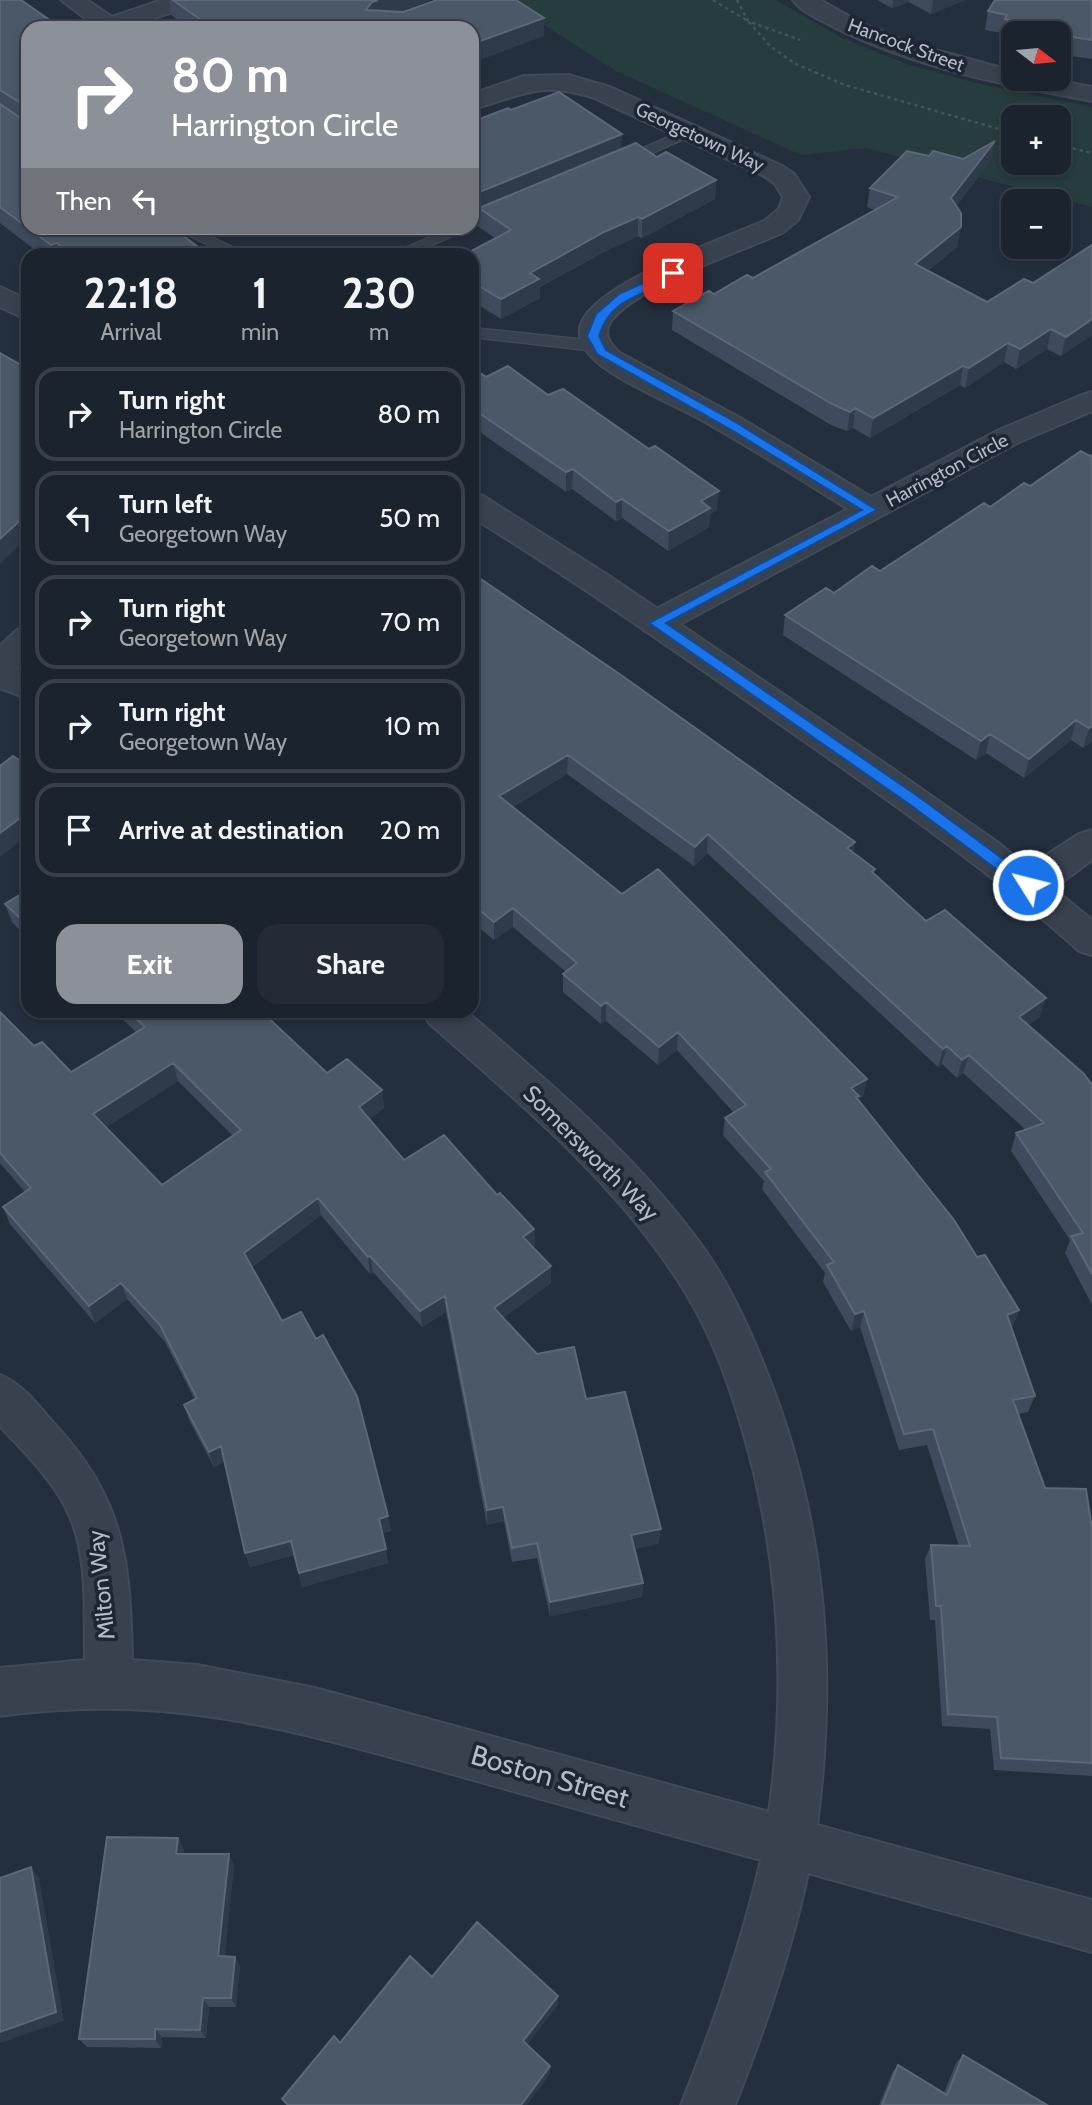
<!DOCTYPE html>
<meta charset="utf-8">
<style>
:root{--surface:#1b232e;--page:#242b36;--text:#f1f3f6;--muted:#a0a4aa;--line:#39404a;--accent:#8c9099}
body{margin:0;font-family:Cabin,sans-serif;background:var(--page);color:var(--text);height:100vh;display:flex;flex-direction:column;font-size:26px;white-space:nowrap}
*{box-sizing:border-box;margin:0}
p{font-size:23px;color:var(--muted)}
.icon{flex:none;width:38px;height:38px;fill:none;stroke:currentColor;stroke-width:2;stroke-linecap:round;stroke-linejoin:round}
.map{position:relative;flex:1;overflow:hidden}
.sheet{position:absolute;left:21px;top:248px;width:458px;height:770px;display:flex;flex-direction:column;background:var(--surface);border-radius:21px;box-shadow:0 4px 10px #0003,0 0 0 2px var(--line)}
.sheet>*{flex:none}
.banner{position:absolute;left:21px;top:21px;width:458px;height:214px;border-radius:21px;box-shadow:0 4px 10px #0003,0 0 0 2px var(--line);background:#8c9099;color:#fff;overflow:hidden}
.needle{width:46px;rotate:106deg}
.fabs{position:absolute;left:1001px;top:21px;display:grid;gap:14px}
.fabs a{display:grid;place-items:center;width:70px;height:70px;border-radius:14px;background:var(--surface);box-shadow:0 4px 10px #0003,0 0 0 2px var(--line);font-size:35px}
.pin{position:absolute;display:grid;place-items:center;width:60px;height:60px;color:#fff;margin:-30px;border-radius:14px;box-shadow:0 4px 10px #0006}
.me{position:absolute;width:77px;margin:-38px;rotate:306deg;stroke-linejoin:round;filter:drop-shadow(0 0 5px #0008)}
.turn{display:flex;align-items:center;gap:24px;height:147px;padding:0 35px;font-size:32px}
.turn .icon{width:91px;height:91px;stroke-width:2.5}
.turn b{display:block;font-size:49px;line-height:60px}
.then{display:flex;align-items:center;height:66px;padding:0 35px;background:#0003;gap:14px;font-size:26px}
.eta{display:flex;justify-content:space-evenly;align-items:center;height:119px;text-align:center}
.eta b{font-size:42px;font-weight:700;line-height:49px}
.cta{display:flex;gap:14px;margin-top:auto;padding:14px 35px}
.cta a{flex:1;height:80px;border-radius:21px;background:var(--accent);color:#fff;font-size:28px;font-weight:700;line-height:80px;text-align:center}
.cta a+a{background:var(--page);color:var(--text)}
ul{padding:0;list-style:none}
li{display:flex;align-items:center;gap:21px;height:94px;margin:0 14px 10px;padding:0 21px;border:4px solid var(--line);border-radius:21px}
li div{flex:1}
li b{display:block;font-size:26px}
li em{font-style:normal}
.map>svg:first-child{display:block}
</style>
<div class="map">
<svg width="1092" height="2105" viewBox="0 0 1092 2105">
<rect width="100%" height="100%" fill="#242f3e"/>
<path fill="#263c3f" fill-rule="evenodd" d="M505,0h271l66,38 67,27 67,18 116,24v100l-226,-59 -65,7 -185,-84zM1013,117h46v46h-46z"/>
<g fill="none" stroke-linecap="round" stroke-linejoin="round">
<defs>
<path id="service" d="M688,128l5,1v6l-68,30 -12,-3z
M506,205l5,1v6l-39,15v-9z
M174,228h18l59,28h-20z
M451,228h18l-61,28h-21z
M472,328l124,13 8,5 -8,5 -124,-14z"/>
<path id="minor" d="M61,0h26l25,17 50,-17h34l-3,5 -68,23h-27z
M793,0h27l41,23 52,21 100,27v8h38l41,8v14c-91,-17 -181,-34 -264,-77 -11,-6 -28,-13 -35,-24z
M568,75l42,12 172,79 12,8 15,23 -11,23 -16,13c-39,17 -148,55 -171,88 -9,12 -1,24 9,32l122,66 129,78 128,-67 83,-35 10,-3v19l-73,31 -352,189 -11,3 -11,-3 -5,-8 5,-8 203,-106c-50,-31 -99,-63 -150,-91 -26,-14 -83,-39 -102,-57 -10,-9 -20,-23 -15,-37 15,-41 142,-85 183,-103l15,-12 4,-12 -8,-13 -11,-8 -172,-79c-56,-17 -68,-1 -120,12v-15l52,-18z
M28,627v30l-12,12 12,6v24l-28,-11v-42l17,-16z
M1092,830v30c-22,15 -49,43 -77,35l-5,-10 5,-10 64,-41z
M423,1012h44c84,72 170,144 235,234 26,36 45,77 61,117 62,150 75,302 54,462l275,75v52l-284,-79c-17,80 -43,156 -73,232h-54c33,-81 60,-160 80,-245 -101,-28 -202,-56 -302,-84 -162,-45 -288,-84 -459,-60v-48l85,-8c-1,-50 4,-109 -20,-154 -16,-30 -42,-55 -65,-80v-51c22,9 36,28 51,45 73,78 79,137 81,240l65,5 118,23 454,124c18,-128 11,-252 -25,-377 -16,-56 -36,-111 -69,-159 -65,-99 -159,-176 -246,-253z"/>
<path id="tertiary" d="M0,287l28,13v20l-28,-13z
M472,494l11,2 126,80 281,191 111,78 91,75v35l-13,-4c-93,-84 -197,-155 -299,-227 -102,-71 -203,-142 -308,-207z"/>
</defs>
<use href="#service" stroke="#414a57" stroke-width="3"/>
<use href="#minor" stroke="#414a57" stroke-width="4"/>
<use href="#tertiary" stroke="#414a57" stroke-width="4"/>
<path stroke="#3f5557" stroke-width="2.5" stroke-dasharray="3.5 3.5" stroke-linecap="butt" d="M713,0l35,21 23,26 25,17 49,21 168,48
M737,0l11,21 52,19
M1059,145l33,8"/>
<use href="#service" fill="#38414e" fill-rule="evenodd"/>
<use href="#minor" fill="#38414e" fill-rule="evenodd"/>
<use href="#tertiary" fill="#38414e" fill-rule="evenodd"/>
</g>
<path fill="#3f4b5c" fill-rule="evenodd" d="M0,0l61,28 -33,200 182,28h-167l-43,-33z
M169,0h261l-32,12 146,6v18l-72,-8h-283l-18,-13z
M877,0h88l-34,14 -22,-12 -17,6z
M1092,0v59l-33,-5v-21h-46v14l-8,-2 1,-6 -5,-1 1,-5 -17,-3 3,-19z
M511,110l110,39 36,8 59,23 -1,19 -73,39 -4,-2 -34,16 -64,35v11l-39,21 -29,-18v-45l23,-18 -16,-11v-15l-7,3z
M995,141l-4,19 -35,46 2,40 -30,25 59,31 46,-19 59,-38v90l-31,21 -14,-7 -31,20 -12,-7 -39,26 -5,-3 -90,53 -17,-10 -6,3 -16,-6 -159,-95 1,-19 80,-33 122,-68 -8,-3 3,-19 59,-32 34,3z
M472,367l14,10 62,18 169,115 -7,4 -1,13 -41,24 -46,-33 -6,3 -44,-32 -6,3 -89,-62 -5,2z
M1024,483l68,258 -9,7 -12,-8 -47,38 -38,-25 -10,7 -193,-125 2,-20 95,-44 110,-64z
M472,573l383,269 -2,11 21,21 52,47 114,96 -12,8 64,60v220l-27,-52 5,-13 -59,-89 5,-18 10,-3 -63,-57 -6,5 -15,-14 -4,3 -231,-214 -13,13 -127,-92 -54,33 109,87 245,185 -4,17 -5,4 119,157 42,53 -6,16 -2,1 24,69 -7,16 -10,2 27,74 47,41v247l-98,-6 -4,-41 -48,-3 -7,-106h-5l-5,-61 6,-14 28,1 -32,-101 -28,5 -39,-123 -9,4 -28,-49 2,-9 -63,-84 2,-8 -41,-46 2,-17 9,-5 -57,-63 -19,15 -52,-44 -5,3 -38,-32v-18l3,-2 -53,-45 -19,13 -22,-18z
M28,890v49l-16,-17 -7,-18z
M0,1012l34,34 37,26 65,-40 -21,-20h168l-12,8 56,53 55,17 2,18 -15,11 35,41 93,35 37,34 1,17 -2,1 18,36 -48,35 34,36 49,45 73,144 -24,6 8,34 -1,14 -92,19 -13,-58 -25,4 -8,-41 -17,4 -41,-213 -24,15 -49,-55 -3,2 -49,-59 -69,52 136,249 3,15 -9,2 6,30 -86,24 -8,-32 -44,12 -5,-14 -20,-92 -11,6 -25,-47 -5,-15 11,-5 -30,-58 -38,-43 -32,24 -85,-99 -7,-17 22,-15 -25,-29zM178,1081l55,55 -71,49 -56,-58z
M184,1849l-1,5 51,11 -10,91 16,10 -4,41h-27l-3,31 -44,-1 -1,11 -74,-1 -8,-8z
M963,2055l84,50h-168l13,-32 6,-8 46,28 12,-30z"/>
<path fill="#2f3b4b" d="M378,0h52l-57,21 -7,-11 6,-8z
M893,0h16v2l-17,6z
M933,0h32l-34,14z
M544,18v18l-72,27v-19z
M622,134l-1,19 -142,55v4l-7,3v-20z
M995,141l-4,19 -43,58 3,-20z
M716,180l-1,19 -73,39v-19z
M638,217v19l-34,16 -64,35v11l-39,21v-20l29,-26 74,-41z
M961,227l-3,19 -46,38 3,-20z
M57,243l3,13h-7l-2,-11z
M1092,319v16l-31,21 5,-19z
M1051,329l-4,20 -31,20 4,-20z
M1008,343l-4,19 -39,26 4,-20z
M963,366l-3,19 -90,53 3,-20z
M855,408l-2,20 -6,3 3,-19z
M476,411l1,19 -5,2v-20z
M573,469l-1,20 -6,3v-20z
M719,491l-2,19 -7,4 -1,13 -41,24 1,-20 32,-30z
M622,499v19l-6,3v-19z
M28,513v24l-28,27v-25z
M1076,720l-5,20 -47,38 5,-19z
M1092,726v15l-9,7 6,-20z
M990,734l-4,19 -10,7 5,-19z
M568,755l-1,19 -67,41 -1,-19z
M28,812v23l-28,22v-24z
M708,834l-1,19 -13,13 1,-19z
M855,842l-4,19 -4,-13z
M513,908v19l-19,13v-18z
M1046,998l-6,19 -27,18 6,-18z
M606,1002v19l-5,3v-18z
M259,1012h24l-21,14z
M678,1032l-1,18 -19,15 1,-18z
M947,1046l-5,18 -4,3 5,-18z
M969,1055l-6,18 -6,5 5,-18z
M173,1063l5,18 -79,51 -6,-18z
M867,1079l-4,17 -4,3 -4,14 -4,-25z
M382,1090l2,18 -23,17 -2,-18z
M318,1198l3,17 -73,55 -4,-17z
M534,1229l1,17 -11,8 -1,-17z
M370,1256l3,16 -3,2 -2,-17z
M551,1266v17l-56,41 -1,-16z
M121,1283l6,16 -32,24 -6,-17z
M445,1296l1,16 -24,15 -2,-16z
M1019,1310l-6,16 -13,5 7,-16z
M864,1311l-4,16 -9,4 4,-17z
M221,1446l5,15 -12,6 -5,-15z
M503,1507l1,14 -17,4v-15z
M388,1516l3,15 -10,2 -2,-14z
M661,1529l-2,14 -29,7 1,-15z
M291,1541l4,14 -45,12 -5,-14z
M386,1549l2,14 -86,24 -3,-14z
M643,1583l-1,14 -92,19v-14z
M178,1838l6,11 -2,15 -6,-10z
M229,1854l5,11 -10,101 -6,-10z
M31,1867l8,11 25,143 -64,22v-11z
M235,1957l5,9 -4,41 -5,-9z
M558,1996v9l-34,44 -1,-8z
M203,1998l6,9 -3,31 -6,-8z
M155,2029l7,8 -1,11 -6,-9z
M550,2066v8l-23,31h-6z"/>
<path fill="#4b5868" stroke="#5c6777" stroke-width="2" fill-rule="evenodd" d="M0,0h21l40,28h-33v200h145l37,28h-137l-16,-13 -6,2 -51,-38v-103l22,15 5,-2v-10l-27,-17z
M173,0h205l-6,2 -6,8 37,2 34,-12h79l28,18 -72,26v-16h-260z
M995,0h97v40l-33,-5v-2h-10l-41,-6 4,-6 -7,-2 2,-4 -19,-4z
M559,92l63,42 -150,61v-73l36,-14 3,2z
M995,141l-44,57 10,15v14l-46,37 72,38 37,-23 9,4 59,-38v74l-26,18 -15,-8 -31,20 -12,-6 -39,25 -6,-2 -90,52 -18,-10 -5,4 -16,-7 -161,-94 36,-20 5,3 33,-19 6,3 145,-81 -28,-9 37,-37 22,5 4,-5 30,8z
M636,143l21,14 9,-5 50,28 -74,39 -4,-2 -34,15 -74,41 9,6 -38,20 -29,-17v-10l3,-1 -3,-2v-13h-10l49,-26 -32,-22z
M0,353l28,16v144l-28,26z
M508,366l40,29 15,-6 86,60 6,-3 64,45 -18,10 9,7 -41,23 -47,-32 -6,3 -43,-33 -7,3 -90,-61 -4,1v-45l14,10z
M1081,451l9,5 2,-1v271l-3,2 -13,-8 -47,39 -39,-25 -9,7 -196,-126 41,-27 8,5 38,-27 8,5 104,-68 6,4 34,-24 6,3z
M472,573l149,102 234,167 -8,6 28,21 -3,3 54,49 19,-11 101,88 -27,19 65,57 8,11v189l-21,-38 12,-3 -67,-100 28,-10 -75,-68 -7,5 -15,-14 -4,3 -235,-215 -13,13 -127,-92 -69,41 123,98 36,-25 209,210 -16,9 8,8 -3,1 98,123 23,37 8,-2 34,55 -12,5 28,81 -22,4 32,88 41,1 6,40v234l-91,-5 -4,-41 -49,-3 -7,-108h-5l-5,-61 39,1 -37,-117 -29,5 -40,-123 -9,3 -28,-49 7,-3 -69,-90 6,-3 -46,-51 21,-13 -68,-73 -19,15 -53,-45 -5,4 -38,-32 14,-11 -64,-55 -19,14 -22,-18z
M13,756l15,10v46l-28,21v-67z
M28,890v36l-23,-22z
M0,1012l34,34 8,-4 29,30 74,-45 -16,-15h133l65,61 20,-14 35,31 -23,17 45,53 40,-25 53,60 3,-2 34,36 -11,8 28,29 -57,42 43,46 37,-7 12,52 39,-7 36,137 -30,6 12,48 -93,19 -13,-59 -25,5 -9,-41 -16,3 -42,-214 -25,15 -50,-55 -2,1 -50,-59 -74,55 38,68 19,-9 15,27 7,-4 34,61 31,120 -9,3 7,30 -87,24 -8,-32 -46,12 -24,-107 -12,6 -25,-47 13,-7 -37,-73 -39,-42 -32,23 -86,-99 28,-19 -31,-35zM173,1063l68,67 -79,55 -69,-71z
M107,1837l71,1 -2,16h53l-11,102 17,1 -4,41h-28l-3,32 -45,-1v10h-76z
M31,1867l25,145 -56,20v-154z
M477,1922l81,74 -35,45 27,25 -29,39h-233l-6,-6 52,-63 6,7 70,-87 22,21z
M963,2055l84,50h-165l16,-40 49,30z"/>
<path fill="#1a73e8" stroke="#114b97" stroke-width="2" d="M669,271l9,2c-29,25 -65,19 -79,63l7,14 131,73 140,87 -211,113 253,174 114,84v8h-10l-114,-85 -260,-181 213,-113 -134,-82 -131,-74 -10,-18 9,-22 23,-20z"/>
<g text-anchor="middle" dominant-baseline="central" stroke-width="7" stroke-linejoin="round" paint-order="stroke">
<g font-size="19" fill="#b4bcc9" stroke="#1d2633">
<text transform="translate(906 45) rotate(20)">Hancock Street</text>
<text transform="translate(700 137) rotate(25)">Georgetown Way</text>
<text transform="translate(947 470) rotate(-28)">Harrington Circle</text>
</g>
<g font-size="23" fill="#b4bcc9" stroke="#1d2633">
<text transform="translate(591 1153) rotate(45)">Somersworth Way</text>
<text transform="translate(101 1585) rotate(-96)">Milton Way</text>
</g>
<g font-size="28" fill="#b4bcc9" stroke="#1d2633">
<text transform="translate(550 1776) rotate(16)">Boston Street</text>
</g>
</g>
</svg>
<div class="fabs">
<a><svg class="needle" viewBox="-14 -14 28 28"><path d="M0-13l5 13h-10z" fill="#e53935"/><path d="M0 13l5-13h-10z" fill="#a0a4aa"/></svg></a>
<a>+</a>
<a>−</a>
</div>
<div class="pin" style="left:673px;top:273px;background:#d93025"><svg class="icon" aria-label="arrive" viewBox="0 0 24 24"><path d="M6 21V4h12l-3 4 3 4H6"/></svg></div>
<svg class="me" style="left:1028px;top:885px" viewBox="-20 -20 40 40"><circle r="17" fill="#1a73e8" stroke="#fff" stroke-width="3"/><path d="M0-11L8 9 0 5-8 9z" fill="#fff"/></svg>
<div class="banner">
<div class="turn"><svg class="icon" aria-label="right" viewBox="0 0 24 24"><path d="M7 20v-9h11M14 6l5 5-5 5"/></svg><div><b>80 m</b>Harrington Circle</div></div>
<div class="then">Then<svg class="icon" aria-label="left" viewBox="0 0 24 24"><path d="M17 20v-9H6M10 6l-5 5 5 5"/></svg></div>
</div>
<section class="sheet">
<div class="eta">
<div><b>22:18</b><p>Arrival</p></div>
<div><b>1</b><p>min</p></div>
<div><b>230</b><p>m</p></div>
</div>
<ul>
<li><svg class="icon" aria-label="right" viewBox="0 0 24 24"><path d="M7 20v-9h11M14 6l5 5-5 5"/></svg><div><b>Turn right</b><p>Harrington Circle</p></div><em>80 m</em></li>
<li><svg class="icon" aria-label="left" viewBox="0 0 24 24"><path d="M17 20v-9H6M10 6l-5 5 5 5"/></svg><div><b>Turn left</b><p>Georgetown Way</p></div><em>50 m</em></li>
<li><svg class="icon" aria-label="right" viewBox="0 0 24 24"><path d="M7 20v-9h11M14 6l5 5-5 5"/></svg><div><b>Turn right</b><p>Georgetown Way</p></div><em>70 m</em></li>
<li><svg class="icon" aria-label="right" viewBox="0 0 24 24"><path d="M7 20v-9h11M14 6l5 5-5 5"/></svg><div><b>Turn right</b><p>Georgetown Way</p></div><em>10 m</em></li>
<li><svg class="icon" aria-label="arrive" viewBox="0 0 24 24"><path d="M6 21V4h12l-3 4 3 4H6"/></svg><div><b>Arrive at destination</b></div><em>20 m</em></li>
</ul>
<div class="cta"><a>Exit</a><a>Share</a></div>
</section>
</div>
